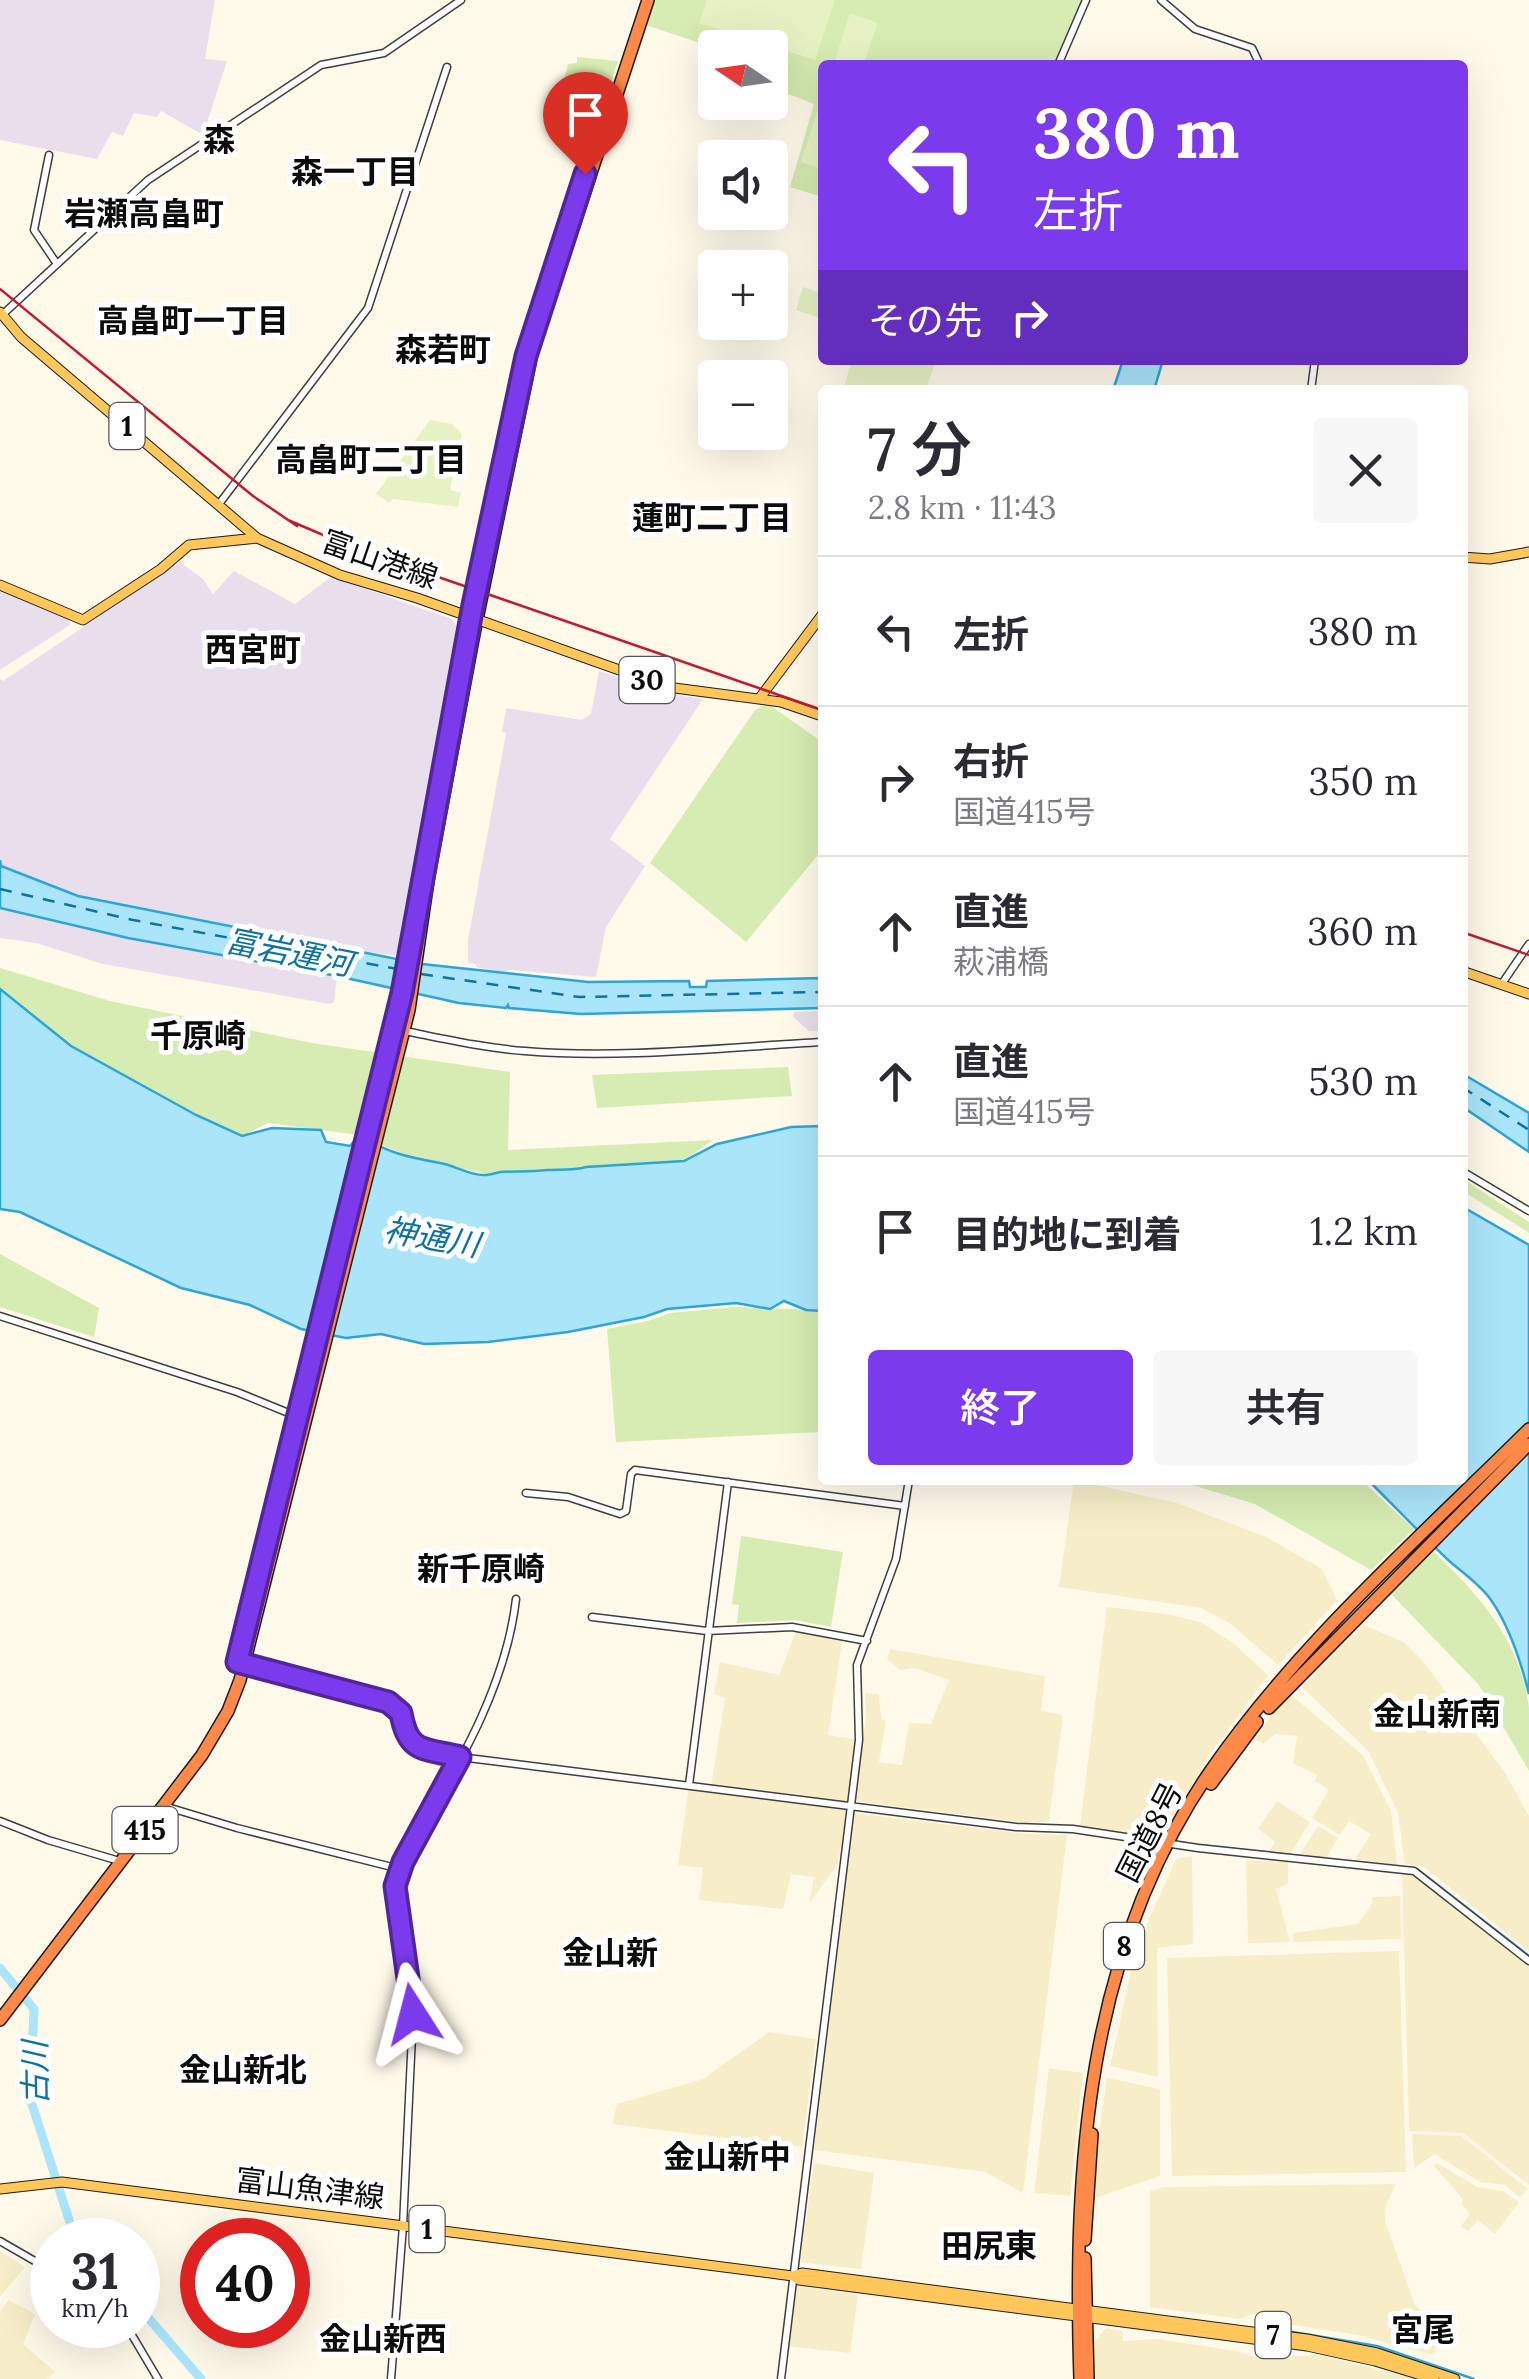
<!DOCTYPE html>
<html lang="ja">
<meta charset="utf-8">
<style>
:root{--surface:#fff;--page:#f7f7f7;--text:#2b2b33;--muted:#7c7c81;--line:#e1e1e2;--accent:#7c3aed}
body{margin:0;font-family:Lora,"Noto Sans JP",serif;background:var(--page);color:var(--text);height:100vh;display:flex;flex-direction:column;font-size:38px;white-space:nowrap}
*{box-sizing:border-box;margin:0}
p{font-size:32px;color:var(--muted)}
.icon{flex:none;width:55px;height:55px;fill:none;stroke:currentColor;stroke-width:2;stroke-linecap:round;stroke-linejoin:round}
.map{position:relative;flex:1;overflow:hidden}
.panel{position:absolute;left:818px;top:385px;width:650px;height:1100px;display:flex;flex-direction:column;background:var(--surface);border-radius:10px;box-shadow:0 10px 40px #0002}
.panel>*{flex:none}
.banner{position:absolute;left:818px;top:60px;width:650px;height:305px;border-radius:10px;box-shadow:0 10px 40px #0002;background:#7c3aed;color:#fff;overflow:hidden}
.needle{width:65px;rotate:283deg}
.controls{position:absolute;left:698px;top:30px;display:grid;gap:20px}
.controls a{display:grid;place-items:center;width:90px;height:90px;border-radius:10px;background:var(--surface);box-shadow:0 10px 40px #0002;font-size:50px}
.speed{position:absolute;left:30px;top:2218px;display:flex;gap:20px;font-size:50px;font-weight:700;text-align:center}
.speed>*{display:grid;place-content:center;width:130px;height:130px;border-radius:50%;background:var(--surface);box-shadow:0 10px 40px #0002;line-height:1}
.speed small{font-size:25px;font-weight:400}
.speed .limit{border:15px solid #d22;background:#fff;color:#111}
.pin{position:absolute;display:grid;place-items:center;width:85px;height:85px;color:#fff;margin:-102px -42px;border-radius:50% 50% 50% 0;rotate:-45deg;box-shadow:0 0 10px #0007}
.pin .icon{rotate:45deg}
.me{position:absolute;width:110px;margin:-55px;rotate:351deg;stroke-linejoin:round;filter:drop-shadow(0 0 8px #0008)}
.turn{display:flex;align-items:center;gap:35px;height:210px;padding:0 50px;font-size:45px}
.turn .icon{width:130px;height:130px;stroke-width:2.5}
.turn b{display:block;font-size:70px;line-height:85px}
.then{display:flex;align-items:center;height:95px;padding:0 50px;background:#0003;gap:20px;font-size:38px}
.round{display:grid;place-items:center;flex:none;width:105px;height:105px;border-radius:10px;background:var(--page)}
.head{display:flex;align-items:center;justify-content:space-between;height:170px;padding:0 50px}
h1{font-size:60px;font-weight:600;line-height:75px}
.primary-button{display:flex;gap:20px;margin-top:auto;padding:20px 50px}
.primary-button a{flex:1;height:115px;border-radius:10px;background:var(--accent);color:#fff;font-size:40px;font-weight:600;line-height:115px;text-align:center}
.primary-button a+a{background:var(--page);color:var(--text)}
ul{padding:0;list-style:none}
li{display:flex;align-items:center;gap:30px;height:150px;padding:0 50px;border-top:2px solid var(--line)}
li div{flex:1}
li b{display:block;font-size:38px}
li em{font-style:normal}
.map>svg:first-child{display:block}
</style>
<div class="map">
<svg width="1529" height="2379" viewBox="0 0 1529 2379">
<rect width="100%" height="100%" fill="#fff9ea"/>
<path fill="#e9dfec" d="M0,0h215l-10,59 22,2 -24,74 -42,-24 -4,6 -23,-4 -11,23 -11,-4 -15,27 -97,-19z
M180,562l23,17 10,15 21,-23 61,33 36,-27 121,42 8,13 -11,79 -48,245 -45,-5 -278,-55 -78,-30v-187l3,2z
M0,589l69,30 1,6 -70,45z
M599,671l71,23 33,5 -93,140 35,27 -39,61 -10,50 -86,-7 -10,3 -24,-6v-3l-8,-1v-23l38,-207 -4,-1 4,-24 76,12 9,-6z
M0,907l337,69 -3,26 -4,2 -227,-40 -67,-21 -36,-5z
M822,1011v20h-13l-16,-14 1,-5z"/>
<path fill="#f7eec9" d="M1074,1480l103,23 89,34 56,32 15,31 -59,65 -47,-41 -30,-16 -142,-21z
M1107,1607l59,7 34,8 32,20 36,33 -58,79 -45,78 -7,5 -78,-12z
M1364,1625l41,18 18,18 82,112 24,43v136l-105,-85 -19,-3 -7,-51 -29,-61 -68,-66z
M798,1627l45,9 -15,99 31,5 -21,124 -29,40 5,-27 -23,-3 -8,35 -84,-9 4,-32 -25,-3 11,-80 22,2 14,-89 -11,-4 6,-32 59,13z
M890,1649l155,27 -4,35 22,4 -14,106 -22,2 -172,-22 11,-84 -1,-24 14,1 2,25 5,2 -7,41 23,3 7,-42 22,1 18,-44 -34,-12 -15,2 -13,-11z
M1290,1694l73,61 28,56 6,54 -42,-6 16,-25 -22,-13 -9,14 -28,-17 17,-28 -14,-9 2,-6 -24,-12 4,-27 -21,-2 -13,9 -10,-4z
M1277,1801l33,21 -20,32 -22,-2 7,-10 -17,-13z
M854,1813l173,21 40,1 -44,358 -38,-21 -171,-22z
M1318,1826l20,12 -12,20 -26,-4z
M1192,1856l1,88 -36,4 1,129 -48,-11 20,-90 20,-59 26,-58z
M1246,1860l42,2v22l-12,5 14,53 -42,1z
M1402,1869l17,5 110,89v222l-66,-52 -54,-2z
M1400,1896l1,43 -108,3v-9l65,-9 15,-22 -1,-5z
M1399,1951l7,221 -234,4 -5,-218z
M769,2032l47,7 -14,108 -190,-23 5,-20 86,-25z
M1049,2068l34,5 -13,123 -36,-3z
M1107,2078l53,11v87l-65,22 2,-50z
M1412,2134l50,2 66,53 -8,8 -15,-12 -25,-3 -45,-28 -21,14z
M814,2163l60,10 -13,96 -61,-7z
M1437,2163l40,24 26,4 16,11 -24,32 -17,-14 -10,11 -7,-5 9,-12 -9,-11 2,-4 -29,-33z
M1396,2184l-10,21 -1,16 30,84 28,27 -10,23 -75,-20 -84,-13 -21,-8 -13,5 -90,-12v-116l16,-4z
M0,2251l25,16 -25,30z
M794,2285l64,9 -8,59 -63,-7z
M9,2300l26,14 -12,30 32,28 -8,7h-47v-68z
M1106,2328l17,3v10l34,-2 79,12 22,7 59,-3 102,24h-324l-1,-37z"/>
<path fill="#d6ecb2" d="M654,0h432l-28,65h-236v132l-32,-10 24,-83 -41,-16 -3,-40h-55l-69,-23z
M577,57l41,4 -18,53 -31,-8 4,-21 -10,-2 5,-19 9,-1z
M764,705l7,1 51,36v108l-76,92 -96,-79 105,-153z
M0,968l110,33 202,42 198,29 -2,78 205,-10 -29,21 -164,13 -13,-3 -19,3 -70,-14 -59,-25 -91,-12 -26,13 -46,-21 -125,-69 -71,-57z
M788,1067l4,29 -195,12 -5,-33z
M1463,1179l66,43v11l-66,-42z
M0,1254l99,54 -5,29 -94,-30z
M736,1307l59,2 27,4v119l-206,10 -9,-113 41,-8 22,-8z
M1176,1480h185l53,49 -43,41 -116,-66z
M741,1536l102,16 -12,75 -36,-7 -58,3 2,-18 -7,-1z
M1433,1551c47,45 87,89 96,157 0,20 0,43 0,63l-50,-86 -88,-91z"/>
<path fill="#e7f2c4" d="M707,0h128l-20,60 -116,-37z
M850,13l28,10 -15,42 -29,-2z
M822,97v72l-21,-7z
M803,287l19,6 -2,25 -24,-8z
M852,360h84l-10,30h-83z
M430,420l22,4 10,10 -12,56 11,3 -3,14 -65,-8 -4,4 -13,-9z"/>
<path fill="#abe5fa" stroke="#2da5d6" stroke-width="2.5" d="M1123,360h40l-9,30h-41z
M0,860l1,6 77,30 344,68 166,18 101,-1 1,6h16l1,-6 115,-3v30l-241,6 -72,-6 -1,-3 -2,3 -47,-5 -122,-27 -209,-38 -128,-30z
M0,989l71,57 125,69 46,21 30,-8 49,2 5,12 24,4 9,-11c29,18 48,22 81,28 14,2 30,13 45,12 5,0 10,-2 15,-3 16,-1 31,0 47,-2 14,-1 25,1 39,-3l98,-6 33,-17 74,-17 31,-1v185l-16,-1 -22,-9 -14,8 -34,-6 -69,6 -23,8 -76,15 -80,10 -64,2 -43,-10 -35,4 -45,-9 -51,-24 -69,-17 -161,-76 -20,-3z
M1463,1074l66,39v39l-66,-45z
M1463,1207l66,38v449c-8,-32 -19,-67 -38,-94 -12,-17 -30,-28 -45,-42 -26,-25 -52,-52 -78,-78h94z"/>
<g fill="none" stroke-linecap="round" stroke-linejoin="round">
<path stroke="#2da5d6" stroke-width="2.5" d="M1199,1845l218,24 112,87
M1262,2327l115,19 97,33"/>
<path stroke="#abe5fa" stroke-width="9" d="M0,1968l34,41 -4,89 41,128 12,14
M138,2306l63,73"/>
<path stroke="#0d73a5" stroke-width="2.5" stroke-dasharray="12 10" stroke-linecap="butt" d="M0,889l133,31 270,50
M421,974l158,23 243,-5
M1462,1087l67,43"/>
<defs>
<path id="minor" d="M1161,0l34,29 57,19 8,17
M1058,65l28,-65
M49,155l-15,75 23,34
M1,316l147,-136 173,-115 63,-12 77,-53
M1311,390l4,-30
M219,504l149,-196 79,-241
M1501,985l28,-41
M405,1031c40,8 79,17 120,20 94,8 203,-4 297,-9
M1462,1171l67,40
M0,1316l237,76 59,24
M526,1493l42,4 52,17 6,-3 5,-37 4,-4 270,36
M592,1617l115,14 85,-4 75,14
M237,1662l151,40 13,11c7,40 24,36 59,44l556,70 57,2 125,19 216,23 115,90
M689,1785l39,-303
M164,1806l73,22 163,41
M0,1821l48,19 68,20
M0,2241l52,30
M126,2325l32,54
M391,2379l12,-153 10,-212 -18,-120 8,-32c46,-82 102,-167 113,-263
M781,2379l78,-639 -2,-75 39,-106 13,-79"/>
<path id="major" d="M0,312l21,25 236,201
M1462,557l28,2 39,-7
M0,585l83,35 78,-51 28,-24 68,-7 83,37 77,23 250,89 114,15 41,14
M759,699l63,-84
M1462,971l67,23
M0,2189l62,-7 731,94 6,4 508,66 68,15 59,18
M793,2276l9,-3 505,66 70,14 78,26"/>
<path id="highway" d="M272,1524l129,-531 17,-88
M1269,1708l260,-264
M1211,1784l46,-62
M0,2020l202,-265 26,-44 12,-31 169,-670 20,-136 45,-240 58,-282 116,-352
M1085,2240l7,-106
M1085,2258l3,121
M1080,2379c-7,-210 6,-426 129,-606 88,-128 210,-235 320,-344"/>
</defs>
<use href="#minor" stroke="#3f3f3f" stroke-width="9"/>
<use href="#major" stroke="#1d1d1d" stroke-width="11"/>
<use href="#highway" stroke="#1d1d1d" stroke-width="14"/>
<use href="#minor" stroke="#fff" stroke-width="6"/>
<use href="#major" stroke="#ffc65a" stroke-width="9"/>
<use href="#highway" stroke="#fe8949" stroke-width="11"/>
<path stroke="#c41b35" stroke-width="2.5" d="M0,289l253,207 44,30
M288,520l61,26 473,164
M1462,932l67,23"/>
</g>
<g fill="none" stroke-linecap="round" stroke-linejoin="round">
<defs>
<path id="route" d="M413,2014l-18,-128 8,-24 57,-105c-36,-9 -52,-3 -59,-44l-13,-11 -151,-40 165,-669 71,-388 53,-249 59,-182"/>
</defs>
<use href="#route" stroke="#51269a" stroke-width="25"/>
<use href="#route" stroke="#7c3aed" stroke-width="18"/>
</g>
<g text-anchor="middle" dominant-baseline="central" stroke-width="10" stroke-linejoin="round" paint-order="stroke">
<g fill="#fff" stroke="#555" stroke-width="2.5">
<rect x="109.5" y="403" width="35" height="46" rx="8"/>
<rect x="619.5" y="657" width="55" height="46" rx="8"/>
<rect x="112.5" y="1807" width="65" height="46" rx="8"/>
<rect x="1104" y="1923" width="40" height="46" rx="8"/>
<rect x="409.5" y="2206" width="35" height="46" rx="8"/>
<rect x="1255.5" y="2312" width="35" height="46" rx="8"/>
</g>
<g font-size="28" font-weight="bold" fill="#0c0c0c">
<text x="127" y="426">1</text>
<text x="647" y="680">30</text>
<text x="145" y="1830">415</text>
<text x="1124" y="1946">8</text>
<text x="427" y="2229">1</text>
<text x="1273" y="2335">7</text>
</g>
<g font-size="30" fill="#0c0c0c" stroke="#fff">
<text transform="translate(380 559) rotate(19)">富山港線</text>
<text transform="translate(1149 1832) rotate(-63)">国道8号</text>
<text transform="translate(310 2188) rotate(7)">富山魚津線</text>
</g>
<g font-size="32" font-weight="bold" fill="#0c0c0c" stroke="#fff">
<text x="219" y="139">森</text>
<text x="355" y="171">森一丁目</text>
<text x="144" y="213">岩瀬高畠町</text>
<text x="193" y="320">高畠町一丁目</text>
<text x="443" y="349">森若町</text>
<text x="371" y="459">高畠町二丁目</text>
<text x="712" y="517">蓮町二丁目</text>
<text x="253" y="649">西宮町</text>
<text x="198" y="1035">千原崎</text>
<text x="481" y="1568">新千原崎</text>
<text x="1437" y="1713">金山新南</text>
<text x="610" y="1952">金山新</text>
<text x="243" y="2069">金山新北</text>
<text x="727" y="2156">金山新中</text>
<text x="989" y="2245">田尻東</text>
<text x="1423" y="2329">宮尾</text>
<text x="383" y="2338">金山新西</text>
</g>
<g font-size="32" font-style="italic" fill="#0d73a5" stroke="#fff">
<text transform="translate(289 952) rotate(11)">富岩運河</text>
<text transform="translate(432 1237) rotate(10)">神通川</text>
<text transform="translate(35 2073) rotate(-91)">古川</text>
</g>
</g>
</svg>
<div class="controls">
<a><svg class="needle" viewBox="-14 -14 28 28"><path d="M0-13l5 13h-10z" fill="#e53935"/><path d="M0 13l5-13h-10z" fill="#7c7c81"/></svg></a>
<a><svg class="icon" aria-label="sound" viewBox="0 0 24 24"><path d="M4 9h4l5-4v14l-5-4H4zM17 9q2 3 0 6"/></svg></a>
<a>+</a>
<a>−</a>
</div>
<div class="speed"><div>31<small>km/h</small></div><div class="limit">40</div></div>
<div class="pin" style="left:585px;top:174px;background:#d93025"><svg class="icon" aria-label="arrive" viewBox="0 0 24 24"><path d="M6 21V4h12l-3 4 3 4H6"/></svg></div>
<svg class="me" style="left:413px;top:2014px" viewBox="-20 -20 40 40"><path d="M0-17L14 15 0 8-14 15z" fill="#7c3aed" stroke="#fff" stroke-width="4"/></svg>
<div class="banner">
<div class="turn"><svg class="icon" aria-label="left" viewBox="0 0 24 24"><path d="M17 20v-9H6M10 6l-5 5 5 5"/></svg><div><b>380 m</b>左折</div></div>
<div class="then">その先<svg class="icon" aria-label="right" viewBox="0 0 24 24"><path d="M7 20v-9h11M14 6l5 5-5 5"/></svg></div>
</div>
<section class="panel">
<div class="head"><div><h1>7 分</h1><p>2.8 km · 11:43</p></div><a class="round"><svg class="icon" aria-label="close" viewBox="0 0 24 24"><path d="M6 6l12 12M18 6L6 18"/></svg></a></div>
<ul>
<li><svg class="icon" aria-label="left" viewBox="0 0 24 24"><path d="M17 20v-9H6M10 6l-5 5 5 5"/></svg><div><b>左折</b></div><em>380 m</em></li>
<li><svg class="icon" aria-label="right" viewBox="0 0 24 24"><path d="M7 20v-9h11M14 6l5 5-5 5"/></svg><div><b>右折</b><p>国道415号</p></div><em>350 m</em></li>
<li><svg class="icon" aria-label="ahead" viewBox="0 0 24 24"><path d="M12 20V5M6 11l6-6 6 6"/></svg><div><b>直進</b><p>萩浦橋</p></div><em>360 m</em></li>
<li><svg class="icon" aria-label="ahead" viewBox="0 0 24 24"><path d="M12 20V5M6 11l6-6 6 6"/></svg><div><b>直進</b><p>国道415号</p></div><em>530 m</em></li>
<li><svg class="icon" aria-label="arrive" viewBox="0 0 24 24"><path d="M6 21V4h12l-3 4 3 4H6"/></svg><div><b>目的地に到着</b></div><em>1.2 km</em></li>
</ul>
<div class="primary-button"><a>終了</a><a>共有</a></div>
</section>
</div>
